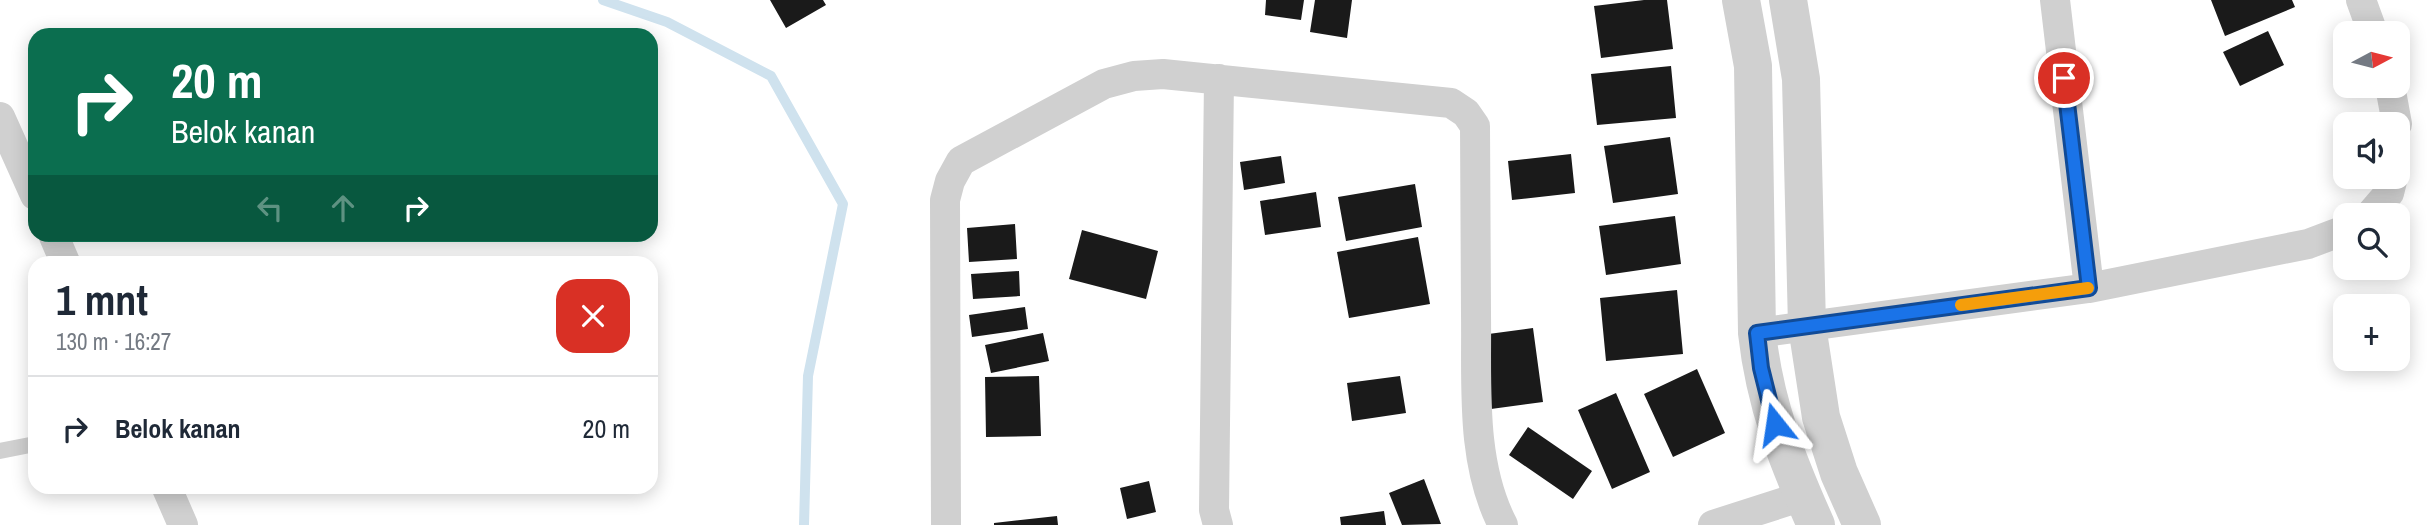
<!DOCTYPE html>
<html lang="id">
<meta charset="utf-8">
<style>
:root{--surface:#fff;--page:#f2f2f3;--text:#1f2937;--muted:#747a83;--line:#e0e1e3}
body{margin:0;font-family:"Archivo Narrow",sans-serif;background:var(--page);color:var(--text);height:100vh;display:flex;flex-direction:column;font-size:26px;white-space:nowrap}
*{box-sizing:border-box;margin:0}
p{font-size:23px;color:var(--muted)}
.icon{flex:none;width:38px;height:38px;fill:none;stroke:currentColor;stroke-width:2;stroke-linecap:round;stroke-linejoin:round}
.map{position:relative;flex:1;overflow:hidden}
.side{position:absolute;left:28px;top:256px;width:630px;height:238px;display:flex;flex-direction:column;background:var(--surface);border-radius:21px;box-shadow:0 4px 18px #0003}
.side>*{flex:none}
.banner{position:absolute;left:28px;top:28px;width:630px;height:214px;border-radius:21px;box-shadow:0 4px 18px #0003;background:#0b6e4f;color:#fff;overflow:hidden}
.needle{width:46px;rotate:83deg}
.tools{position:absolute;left:2333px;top:21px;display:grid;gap:14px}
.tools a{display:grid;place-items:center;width:77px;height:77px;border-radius:14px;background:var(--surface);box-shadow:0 4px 18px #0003;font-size:35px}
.pin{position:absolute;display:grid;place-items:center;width:60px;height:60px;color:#fff;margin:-30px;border:4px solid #fff;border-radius:50%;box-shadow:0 2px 7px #0007}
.me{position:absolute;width:77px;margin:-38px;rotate:345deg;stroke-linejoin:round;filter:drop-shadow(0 0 5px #0008)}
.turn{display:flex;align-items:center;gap:24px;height:147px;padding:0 28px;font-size:32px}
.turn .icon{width:91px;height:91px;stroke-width:2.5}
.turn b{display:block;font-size:49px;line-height:60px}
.lanes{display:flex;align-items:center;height:66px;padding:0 28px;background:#0003;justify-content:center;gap:35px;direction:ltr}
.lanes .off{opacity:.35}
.round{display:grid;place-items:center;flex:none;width:74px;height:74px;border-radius:21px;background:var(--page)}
.head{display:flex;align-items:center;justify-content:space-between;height:119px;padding:0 28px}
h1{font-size:42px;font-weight:800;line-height:52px}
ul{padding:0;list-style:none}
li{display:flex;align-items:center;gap:21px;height:105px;padding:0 28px;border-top:2px solid var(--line)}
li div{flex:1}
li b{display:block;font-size:26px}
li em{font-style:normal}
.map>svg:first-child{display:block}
</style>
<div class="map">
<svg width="2431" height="525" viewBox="0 0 2431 525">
<rect width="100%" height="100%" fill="#fff"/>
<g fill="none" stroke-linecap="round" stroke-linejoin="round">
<path stroke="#cfe2ee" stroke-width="10" d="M603,0l64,22 104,54 72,128 -35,172 -4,149"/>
</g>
<path fill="#1a1a1a" d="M770,0h53l3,5 -40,23z
M1266,0h38l-3,20 -36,-5z
M1315,0h37l-5,38 -37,-6z
M1644,0h23l6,49 -72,9 -7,-52z
M2211,0h81l3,7 -70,29z
M2268,31l16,34 -44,21 -17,-34z
M1671,66l5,52 -79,7 -6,-51z
M1670,137l8,57 -65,9 -9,-57z
M1571,154l4,39 -63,7 -4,-39z
M1281,156l4,27 -41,7 -4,-28z
M1415,184l7,43 -76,14 -8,-44z
M1316,192l5,35 -56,8 -5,-34z
M1675,216l6,48 -75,11 -7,-49z
M1015,224l2,35 -48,3 -2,-34z
M1082,230l76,21 -12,48 -77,-20z
M1418,237l12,67 -81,14 -12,-66z
M1019,271l1,25 -47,3 -2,-25z
M1677,290l6,64 -77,7 -6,-63z
M1025,307l3,22 -56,8 -3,-22z
M1533,328l10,74 -52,7 -10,-74z
M1043,333l6,28 -58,12 -6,-28z
M1697,369l28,64 -52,24 -29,-63z
M1039,376l2,60 -55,1 -1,-60z
M1400,376l6,37 -54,8 -5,-38z
M1616,393l34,79 -38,17 -34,-79z
M1528,427l64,44 -19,28 -64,-44z
M1424,479l17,45 -39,1 -13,-32z
M1149,481l7,31 -29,7 -7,-31z
M1384,511l2,14h-45l-1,-8z
M1057,516l1,9h-64v-2z"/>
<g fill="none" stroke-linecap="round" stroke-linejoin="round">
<path stroke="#d0d0d0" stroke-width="16" d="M0,451l35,-7"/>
<path stroke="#d0d0d0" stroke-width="30" d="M2055,0l34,288
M2361,0l12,33
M2390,86l7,38
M0,117l35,78
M2370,215l19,-22 4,-16
M53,234l12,28
M1757,333l332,-45 219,-44 37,-14
M166,486l17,39
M946,525l-1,-325 5,-19 11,-20 143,-77 30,-8 29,-2 288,29 15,10 9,13c0,62 1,125 1,188 1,68 -6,148 27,211
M1218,525l-4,-15 5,-431
M1713,525l90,-29"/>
<path stroke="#d0d0d0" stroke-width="38" d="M1741,0l12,66 4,267c8,72 30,127 59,192
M1788,0l13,79 6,247 14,91 18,56 23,52"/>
</g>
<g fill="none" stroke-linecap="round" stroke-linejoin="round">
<defs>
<path id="route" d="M1775,424l-14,-56 -4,-35 332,-45 -25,-210"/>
</defs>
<use href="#route" stroke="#114b97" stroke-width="18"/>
<use href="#route" stroke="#1a73e8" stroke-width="12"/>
<path stroke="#f59e0b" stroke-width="12" d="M1961,305l127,-17"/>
</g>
</svg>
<div class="tools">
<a><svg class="needle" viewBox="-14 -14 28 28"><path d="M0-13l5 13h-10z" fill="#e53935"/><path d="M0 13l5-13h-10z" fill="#747a83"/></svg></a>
<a><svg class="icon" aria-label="sound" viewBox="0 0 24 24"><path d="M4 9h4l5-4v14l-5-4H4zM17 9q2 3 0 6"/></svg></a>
<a><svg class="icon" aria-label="search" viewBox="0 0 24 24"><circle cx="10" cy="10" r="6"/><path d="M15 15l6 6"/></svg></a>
<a>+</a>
</div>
<div class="pin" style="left:2064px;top:78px;background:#d93025"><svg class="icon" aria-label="arrive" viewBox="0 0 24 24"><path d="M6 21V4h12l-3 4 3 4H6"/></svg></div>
<svg class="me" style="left:1775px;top:424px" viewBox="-20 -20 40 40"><path d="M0-17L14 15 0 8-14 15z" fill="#1a73e8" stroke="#fff" stroke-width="4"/></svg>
<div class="banner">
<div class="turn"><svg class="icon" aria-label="right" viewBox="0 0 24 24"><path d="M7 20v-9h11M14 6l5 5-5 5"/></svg><div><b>20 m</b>Belok kanan</div></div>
<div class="lanes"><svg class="icon off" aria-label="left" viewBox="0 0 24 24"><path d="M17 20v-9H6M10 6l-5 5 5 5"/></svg><svg class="icon off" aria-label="ahead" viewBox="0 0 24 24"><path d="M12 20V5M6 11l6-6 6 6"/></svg><svg class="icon" aria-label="right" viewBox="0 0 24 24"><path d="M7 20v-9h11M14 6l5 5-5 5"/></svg></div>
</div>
<section class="side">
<div class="head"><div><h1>1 mnt</h1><p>130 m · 16:27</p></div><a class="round" style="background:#d93025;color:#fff"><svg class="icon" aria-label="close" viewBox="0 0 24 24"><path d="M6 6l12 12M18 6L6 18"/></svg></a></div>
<ul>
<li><svg class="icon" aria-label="right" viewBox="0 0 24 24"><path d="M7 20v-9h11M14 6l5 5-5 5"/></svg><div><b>Belok kanan</b></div><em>20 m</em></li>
</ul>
</section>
</div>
